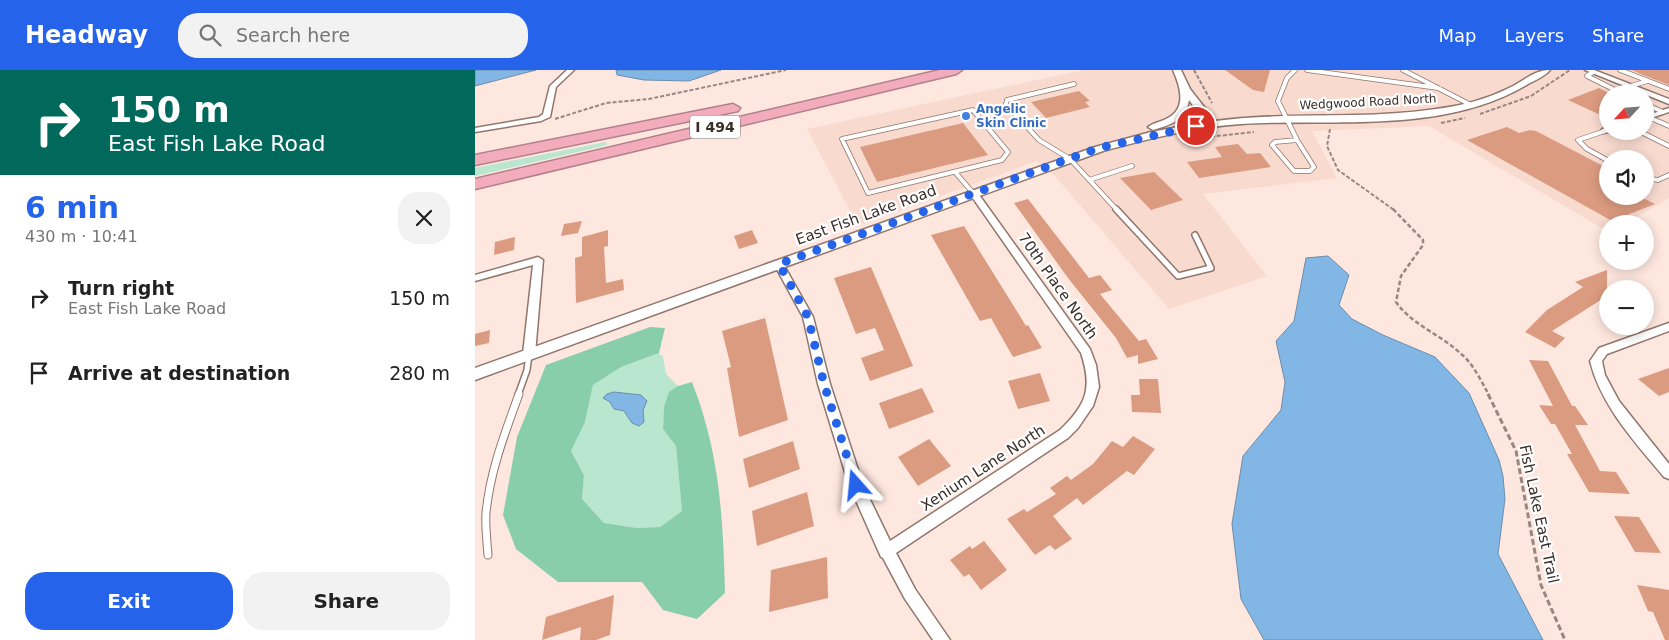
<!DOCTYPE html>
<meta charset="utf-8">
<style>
:root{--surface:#fff;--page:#f2f2f2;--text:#222;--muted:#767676;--accent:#2563eb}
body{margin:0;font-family:"DejaVu Sans",sans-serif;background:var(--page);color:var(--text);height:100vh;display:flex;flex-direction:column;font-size:19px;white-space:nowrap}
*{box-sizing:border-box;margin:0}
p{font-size:16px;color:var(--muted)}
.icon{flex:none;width:28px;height:28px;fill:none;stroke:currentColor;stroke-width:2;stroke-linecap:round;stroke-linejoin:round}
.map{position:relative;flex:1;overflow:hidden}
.drawer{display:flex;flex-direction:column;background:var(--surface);width:475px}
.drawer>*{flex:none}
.banner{background:#00695c;color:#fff;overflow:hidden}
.needle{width:32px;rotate:244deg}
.tools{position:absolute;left:1124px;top:15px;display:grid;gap:10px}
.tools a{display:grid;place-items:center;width:55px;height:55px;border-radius:50%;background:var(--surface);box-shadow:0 2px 12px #0003;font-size:25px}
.pin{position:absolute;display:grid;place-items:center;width:42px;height:42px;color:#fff;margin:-21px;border:2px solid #fff;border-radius:50%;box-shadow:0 1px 5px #0007}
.me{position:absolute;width:55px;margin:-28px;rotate:342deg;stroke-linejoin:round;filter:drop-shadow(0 0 4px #0008)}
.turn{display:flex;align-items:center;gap:18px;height:105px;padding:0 25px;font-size:22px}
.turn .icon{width:65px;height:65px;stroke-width:2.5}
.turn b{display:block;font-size:35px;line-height:42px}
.round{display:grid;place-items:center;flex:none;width:52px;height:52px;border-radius:20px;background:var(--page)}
.overview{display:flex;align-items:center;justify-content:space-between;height:85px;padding:0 25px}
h1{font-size:30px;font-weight:700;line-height:38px;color:var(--accent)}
.action{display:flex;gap:10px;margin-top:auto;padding:10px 25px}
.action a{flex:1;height:58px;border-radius:20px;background:var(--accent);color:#fff;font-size:20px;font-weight:700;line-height:58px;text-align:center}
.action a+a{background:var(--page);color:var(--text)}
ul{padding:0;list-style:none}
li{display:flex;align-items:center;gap:15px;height:75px;padding:0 25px}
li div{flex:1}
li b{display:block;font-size:19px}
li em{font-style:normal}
header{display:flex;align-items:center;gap:30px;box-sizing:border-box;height:70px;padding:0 25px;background:var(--accent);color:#fff}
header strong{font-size:24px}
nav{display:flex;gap:28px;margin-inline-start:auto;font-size:18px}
.search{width:350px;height:45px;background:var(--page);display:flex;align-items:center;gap:12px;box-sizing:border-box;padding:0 18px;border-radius:20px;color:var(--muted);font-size:19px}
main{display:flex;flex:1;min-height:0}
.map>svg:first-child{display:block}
</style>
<header>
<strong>Headway</strong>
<div class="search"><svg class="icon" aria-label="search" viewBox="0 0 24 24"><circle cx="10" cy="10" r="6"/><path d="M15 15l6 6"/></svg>Search here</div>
<nav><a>Map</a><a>Layers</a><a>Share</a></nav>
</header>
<main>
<section class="drawer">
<div class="banner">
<div class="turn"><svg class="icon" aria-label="right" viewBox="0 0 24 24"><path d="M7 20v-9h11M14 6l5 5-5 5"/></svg><div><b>150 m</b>East Fish Lake Road</div></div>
</div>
<div class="overview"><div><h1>6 min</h1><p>430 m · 10:41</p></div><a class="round"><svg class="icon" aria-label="close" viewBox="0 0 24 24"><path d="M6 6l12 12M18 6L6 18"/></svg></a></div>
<ul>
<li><svg class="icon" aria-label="right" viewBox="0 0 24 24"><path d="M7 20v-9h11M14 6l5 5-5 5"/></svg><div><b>Turn right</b><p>East Fish Lake Road</p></div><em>150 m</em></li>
<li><svg class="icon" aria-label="arrive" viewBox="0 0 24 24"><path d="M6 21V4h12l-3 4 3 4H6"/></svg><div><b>Arrive at destination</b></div><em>280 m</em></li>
</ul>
<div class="action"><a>Exit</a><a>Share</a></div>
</section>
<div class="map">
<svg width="1194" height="570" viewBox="0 0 1194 570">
<rect width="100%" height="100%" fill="#fee7de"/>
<path fill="#f8dacf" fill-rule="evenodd" d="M609,0h585v128l-44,26h-18v7l-178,-105 -117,5 25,47 -134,16 64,82 -98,33 -114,-133 -18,-15 -179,65 -51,-97zM1132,24h38v37h-38zM1132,89h38v37h-38z"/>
<path fill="#b8e6ce" d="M131,72l1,3 -132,31v-8z
M184,283l4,4 3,17 12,12 -9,7 -5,14 -1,22 13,17 6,65 -22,16 -23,1 -33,-5 -22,-24 2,-24 -13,-24 14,-29 8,-37 28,-18z"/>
<path fill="#89ceab" d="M175,257l15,1 -6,25 -38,14 -28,18 -8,37 -14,29 13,24 -2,24 22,24 33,5 23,-1 22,-16 -6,-65 -13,-17 1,-22 5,-15 9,-6 14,-4c28,71 31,136 33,211l-28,26 -34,-9 -21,-28h-84l-42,-33 -13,-34 14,-78 29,-72z"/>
<path fill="#82b6e4" stroke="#6c8dac" d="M0,0h61l-61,16z
M141,0h105l-32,11 -45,-1 -27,-5z
M853,186l21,19 -10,30 13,14 31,16 52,22 34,36 30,67 4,16 2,23 -7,55 45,86h-279l-23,-41 -9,-75 11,-68 38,-46 4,-28 -9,-41 18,-20 12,-63z
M139,322l27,3 6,6 -4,9 1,12 -5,4 -7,-3 -8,-12 -10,-2 -4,-7 -7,-4 4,-4z"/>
<path fill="#db9b80" d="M750,0h45l-6,22 -11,-2z
M1157,0h37v15l-26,-10z
M1124,18l8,4v26l-39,-18z
M604,21l11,10 -5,1 5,5 -44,11 -15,-16z
M488,53l25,32 -111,27 -17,-35z
M1032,57l12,6 11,-3 6,1 71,37v28h32l16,8 -43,17 -145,-81z
M763,74l9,10 13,-1 11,14 -72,11 -12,-16 35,-5 -7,-10z
M679,102l29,28 -32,10 -31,-32z
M553,129l61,79 11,-3 12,15 -12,4 39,47 7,-2 12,20 -20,5v-9l-11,3 -11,-20 -48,-60 -54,-75z
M107,151l-4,12 -17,3 3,-12z
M489,156l62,100 2,-1 14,23 -29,9 -22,-39 -11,3 -49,-86z
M133,160v16l-4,1 2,36 17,-4 1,11 -48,13 -1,-45 7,-2v-19z
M277,160l6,13 -19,6 -5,-13z
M40,167l-1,13 -20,5 1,-13z
M396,197l42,99 -43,15 -9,-23 23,-8 -9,-22 -19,6 -22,-56z
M1132,200v26l-55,35 13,7 -10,10 -30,-16 22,-22 36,-23 -8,-5z
M290,248l23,102 -49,17 -12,-69 4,-1 -9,-36z
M15,260l-1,13 -14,3v-12z
M1054,290l19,1 24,45h3l13,19h-13l25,46 16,1 14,22 -41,-2 -22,-38h5l-17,-30h-4l-12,-19 14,1z
M1194,298v24l-10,4 -21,-17z
M565,303l10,28 -32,8 -10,-28z
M664,309h19l3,34 -29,-1 -1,-17h9z
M447,318l12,24 -45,17 -10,-26z
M658,366l22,13 -21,26 -7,-4 -44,34 -6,-7 -24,18 19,23 -17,11 -5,-5 -15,10 -28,-36 17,-10 3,3 29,-18 -6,-6 17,-12 4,4 22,-16 19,-23 11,6z
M454,369l22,27 -33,20 -20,-29z
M318,371l7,28 -51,19 -6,-29z
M332,422l7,34 -57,20 -5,-35z
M1139,446l25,1 22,36 -26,-1z
M509,471l23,29 -26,20 -12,-16 -5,3 -14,-17 20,-14 2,3z
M352,487l1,41 -59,14 2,-42z
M1162,515l32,5v50h-4l-12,-28 -5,-1z
M139,525l-4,40 -14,5h-16l1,-13 -39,13 4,-23z"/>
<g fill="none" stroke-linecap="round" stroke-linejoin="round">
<defs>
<path id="service-far2" d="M820,0l-8,8 -9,23 19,39
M832,0l131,18
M928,0l68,35
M1145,0l49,19
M1118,2l-6,4 36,18
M599,14l-67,16 -1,4 33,36 31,19 47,51
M1156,16l16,-5
M1170,34l18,8
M498,40l35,42 -6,8 -134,33 -26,-54z
M1173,47l21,9
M1130,61l-27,9 9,9 20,11
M1164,61l30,15
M822,70l17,27 -4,4h-16l-22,-26 3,-3z
M480,102l19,22
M1170,108l13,2 11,-5
M614,110l43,-14"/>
<path id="service-far1" d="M641,139l62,67 33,-8 -16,-33
M43,325l9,-25 2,-16"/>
<path id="service" d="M13,485c-1,-14 -3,-29 -2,-42 4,-42 19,-80 33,-119"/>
<path id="minor" d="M92,0h7l-18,17 -6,30 -9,4 -66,11v-4l64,-11 4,-3 7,-28z
M1110,0h9l75,29v5z
M1194,38v4l-24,8v-4z
M1132,58v3l3,1 -8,1v-4z
M499,121l3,1 113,157 6,16 3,22 -6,19 -15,22 -10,10 -172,115 19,36 35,51h-17l-28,-41 -22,-41 -2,-1 -32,-72 -31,-101 -15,-67 -29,-53 2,-2h6l31,55 17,67 33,101 27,56 170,-111c26,-25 33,-41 21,-77l-111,-159z
M63,187l5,3 -8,94 -6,4 -6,-4 10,-89 -58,16v-6z
M1194,253v8l-62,23 -5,7 3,14 14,26 50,63v15l-5,-2c-29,-35 -63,-71 -74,-116l9,-13z"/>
<path id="tertiary" d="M698,0h8l9,19 25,32c73,-10 148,-1 221,-12 25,-3 51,-10 73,-21 15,-7 25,-18 41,-18 -5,6 -14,10 -22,14 -85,51 -193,34 -287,40 -47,3 -93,15 -138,27l-628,229v-12l620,-221 56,-15 54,-10 -16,-22c-3,20 -18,25 -36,30l-5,-3c5,-4 12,-5 18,-8 22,-10 14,-33 7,-49z"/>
<path id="motorway" d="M465,0h22l-6,4 -481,115v-10z
M258,34l7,4 -2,3 -263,54v-10z"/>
</defs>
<use href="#service-far2" stroke="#90766c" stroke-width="5.5"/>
<use href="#service-far1" stroke="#90766c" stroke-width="8"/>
<use href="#service" stroke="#90766c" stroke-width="9"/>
<use href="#minor" stroke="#90766c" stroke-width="3"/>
<use href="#tertiary" stroke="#90766c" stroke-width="3"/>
<use href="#motorway" stroke="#b28089" stroke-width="3"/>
<path stroke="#988781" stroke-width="2" stroke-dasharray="4 2" stroke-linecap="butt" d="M719,0l18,33
M1005,44l51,-18 39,-26
M80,49l51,-16 43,-4 137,-29
M966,53l24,-5
M855,59l-3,17 11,24 56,40
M724,68l55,-6"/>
<path stroke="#988781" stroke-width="2.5" stroke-dasharray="4.5 2.5" stroke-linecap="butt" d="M918,139l30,31v5l-22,31 -5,26c16,23 44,32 64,51 13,10 21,28 29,42"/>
<path stroke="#988781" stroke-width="3" stroke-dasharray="6 3" stroke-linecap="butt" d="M1013,324l28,57 25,134 24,55"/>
<use href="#service-far2" stroke="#fff" stroke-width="4"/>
<use href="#service-far1" stroke="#fff" stroke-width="5"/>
<use href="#service" stroke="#fff" stroke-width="7"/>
<use href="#minor" fill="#fff" fill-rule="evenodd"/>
<use href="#tertiary" fill="#fff" fill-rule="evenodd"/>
<use href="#motorway" fill="#f3acbc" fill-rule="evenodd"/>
</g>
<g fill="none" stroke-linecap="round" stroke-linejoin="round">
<path stroke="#2563eb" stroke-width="9" stroke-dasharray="0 16.2" d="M381,415l-32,-101 -16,-67 -29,-53 320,-116 97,-22"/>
</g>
<circle fill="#3f7fe0" stroke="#fff" stroke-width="2" cx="491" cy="46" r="5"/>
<g text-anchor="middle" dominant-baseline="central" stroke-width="4.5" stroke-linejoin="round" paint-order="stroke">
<g font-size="12" fill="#392e2a" stroke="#fff">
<text transform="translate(893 32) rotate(-3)">Wedgwood Road North</text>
</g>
<g font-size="12" font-weight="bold" fill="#366cbe" stroke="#fff" text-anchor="start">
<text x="501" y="39">Angelic<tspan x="501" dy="14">Skin Clinic</tspan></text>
</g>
<rect fill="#fff" stroke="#746d6a" stroke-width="1" x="215" y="45.5" width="50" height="23" rx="4"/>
<g font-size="14" font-weight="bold" fill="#392e2a">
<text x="240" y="57">I 494</text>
</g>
<g font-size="15" fill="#392e2a" stroke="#fff">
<text transform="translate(391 145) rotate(-20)">East Fish Lake Road</text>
<text transform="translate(583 216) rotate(55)">70th Place North</text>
<text transform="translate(508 398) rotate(-33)">Xenium Lane North</text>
<text transform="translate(1064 444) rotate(78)">Fish Lake East Trail</text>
</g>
</g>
</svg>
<div class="tools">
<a><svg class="needle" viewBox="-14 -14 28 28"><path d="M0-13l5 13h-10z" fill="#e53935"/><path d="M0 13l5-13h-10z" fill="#767676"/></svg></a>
<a><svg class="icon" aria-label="sound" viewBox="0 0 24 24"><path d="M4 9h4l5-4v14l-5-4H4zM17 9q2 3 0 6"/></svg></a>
<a>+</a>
<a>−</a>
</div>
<div class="pin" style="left:721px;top:56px;background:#d93025"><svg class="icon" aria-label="arrive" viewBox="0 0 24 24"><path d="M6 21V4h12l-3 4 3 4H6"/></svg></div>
<svg class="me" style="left:381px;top:415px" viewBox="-20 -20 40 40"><path d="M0-17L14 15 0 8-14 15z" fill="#2563eb" stroke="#fff" stroke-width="4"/></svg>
</div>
</main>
